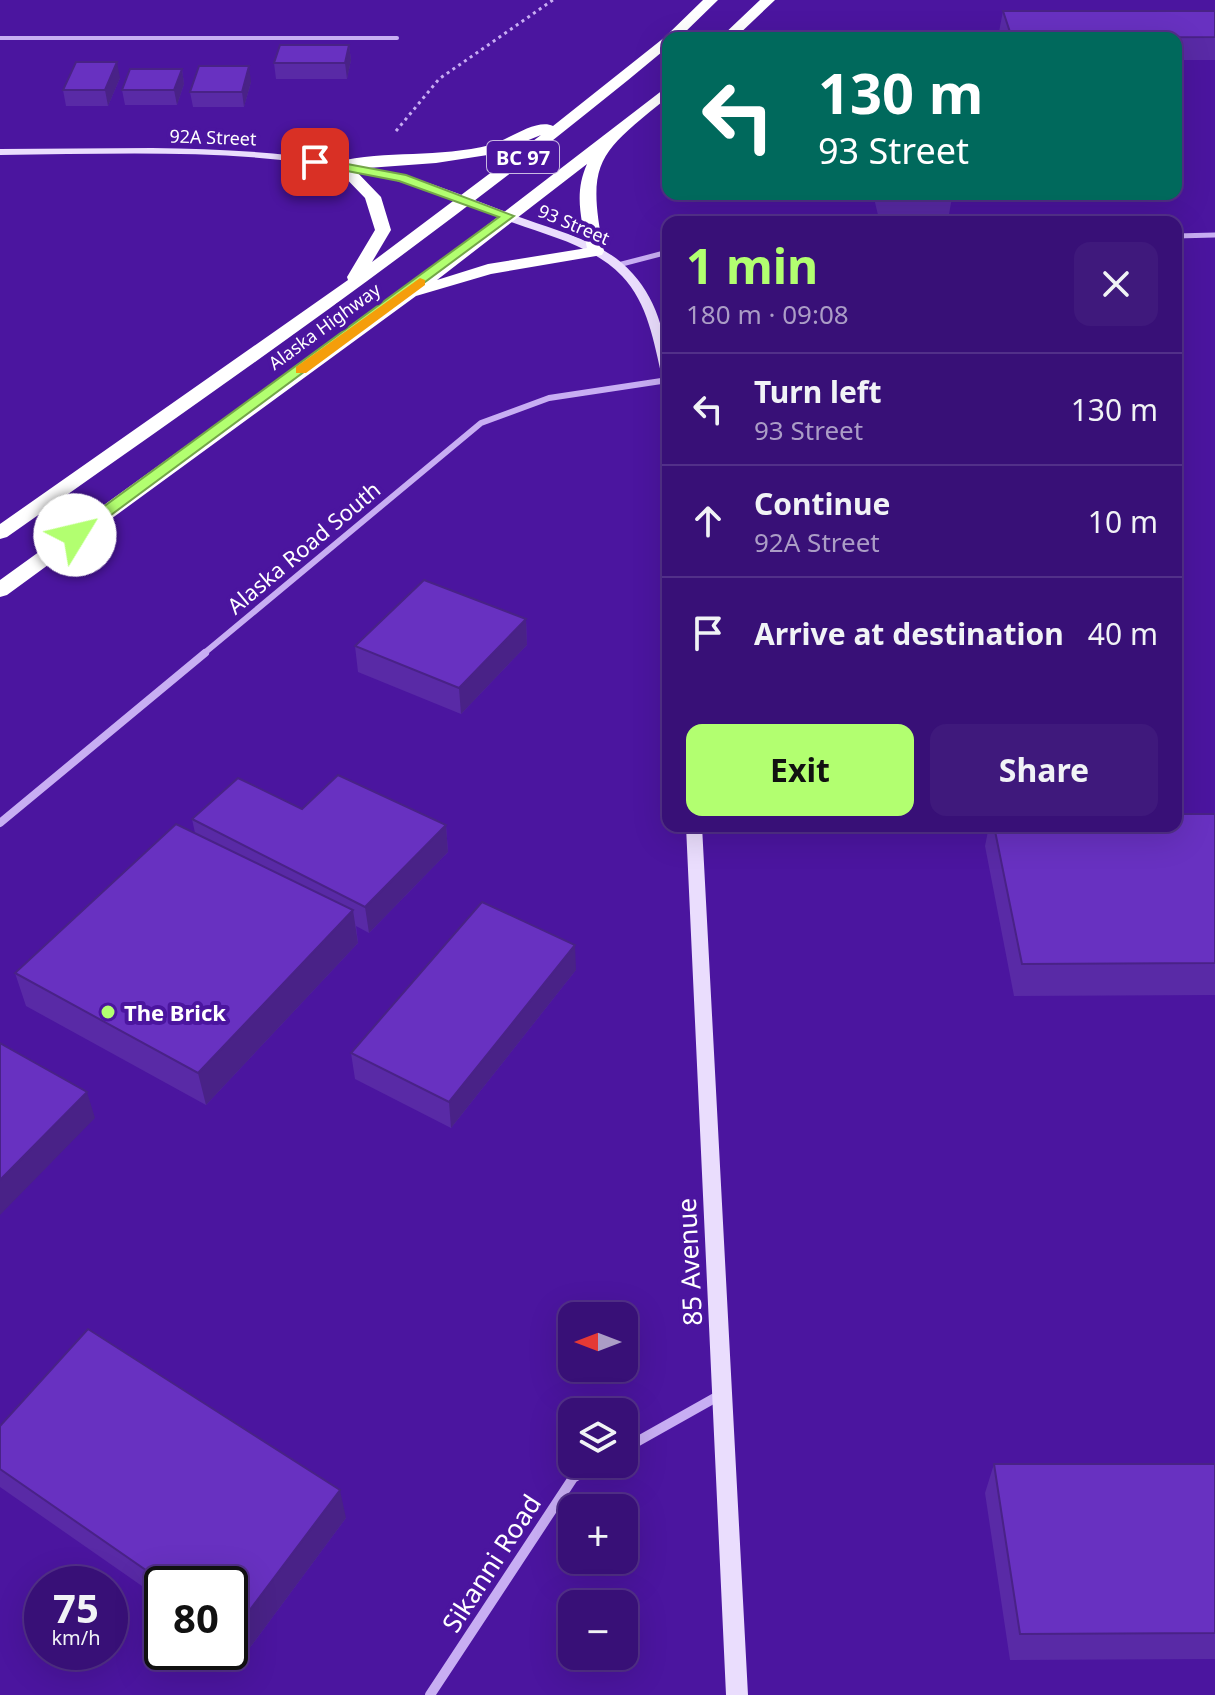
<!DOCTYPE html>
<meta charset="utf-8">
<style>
:root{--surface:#381077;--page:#3f197c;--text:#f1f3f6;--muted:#ab9dc6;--line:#523089;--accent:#b2ff70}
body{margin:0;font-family:"Noto Sans",sans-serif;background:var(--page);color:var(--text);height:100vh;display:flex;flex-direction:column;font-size:30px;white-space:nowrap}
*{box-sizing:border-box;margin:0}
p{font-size:26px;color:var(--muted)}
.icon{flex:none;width:44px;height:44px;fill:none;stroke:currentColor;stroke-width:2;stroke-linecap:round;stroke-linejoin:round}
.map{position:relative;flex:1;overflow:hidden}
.panel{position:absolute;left:662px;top:216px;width:520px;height:616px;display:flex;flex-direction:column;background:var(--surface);border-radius:16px;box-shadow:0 8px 32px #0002,0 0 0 2px var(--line)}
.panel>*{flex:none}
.guide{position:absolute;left:662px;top:32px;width:520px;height:168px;border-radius:16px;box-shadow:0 8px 32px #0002,0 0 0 2px var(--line);background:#00695c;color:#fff;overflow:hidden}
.needle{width:52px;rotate:270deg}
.tools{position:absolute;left:558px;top:1302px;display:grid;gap:16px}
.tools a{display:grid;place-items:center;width:80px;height:80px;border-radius:16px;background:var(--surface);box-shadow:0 8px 32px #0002,0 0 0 2px var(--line);font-size:40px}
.speed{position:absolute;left:24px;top:1566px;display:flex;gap:16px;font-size:40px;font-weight:700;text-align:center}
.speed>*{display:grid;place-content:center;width:104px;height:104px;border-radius:50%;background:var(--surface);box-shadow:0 8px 32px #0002,0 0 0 2px var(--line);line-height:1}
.speed small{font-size:20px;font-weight:400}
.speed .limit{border:4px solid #111;border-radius:12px;background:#fff;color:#111}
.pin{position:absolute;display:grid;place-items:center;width:68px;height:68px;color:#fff;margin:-34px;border-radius:16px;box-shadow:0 4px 12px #0006}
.me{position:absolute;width:88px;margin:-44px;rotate:54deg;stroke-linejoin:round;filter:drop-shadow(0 0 6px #0008)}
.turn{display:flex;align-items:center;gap:28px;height:168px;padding:0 24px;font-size:36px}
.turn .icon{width:104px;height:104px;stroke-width:2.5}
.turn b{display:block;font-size:56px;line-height:68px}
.round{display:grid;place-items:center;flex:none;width:84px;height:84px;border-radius:16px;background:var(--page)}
.overview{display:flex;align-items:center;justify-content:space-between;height:136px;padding:0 24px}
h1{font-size:48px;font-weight:700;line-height:60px;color:var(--accent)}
.cta{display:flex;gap:16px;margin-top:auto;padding:16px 24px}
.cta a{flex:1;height:92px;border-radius:16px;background:var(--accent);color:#111;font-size:32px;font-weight:700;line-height:92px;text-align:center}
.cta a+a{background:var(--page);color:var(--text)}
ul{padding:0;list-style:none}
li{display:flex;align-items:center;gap:24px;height:112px;padding:0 24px;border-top:2px solid var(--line)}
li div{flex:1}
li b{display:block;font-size:30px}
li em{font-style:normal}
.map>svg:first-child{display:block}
</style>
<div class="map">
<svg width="1215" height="1695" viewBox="0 0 1215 1695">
<rect width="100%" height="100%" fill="#4b159f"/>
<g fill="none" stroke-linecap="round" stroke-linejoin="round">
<path stroke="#c8aef3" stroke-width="3" stroke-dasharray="3 4" stroke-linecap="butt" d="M396,131l43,-52 114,-79"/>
<path stroke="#c8aef3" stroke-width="4" d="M0,38h397"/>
<path stroke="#c8aef3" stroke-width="5" d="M1176,236l39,-1
M618,265l50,-13"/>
<path stroke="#c8aef3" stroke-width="6" d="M202,655l279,-232 68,-25 119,-18"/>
<path stroke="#c8aef3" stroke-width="8" d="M0,823l205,-170"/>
<path stroke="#c8aef3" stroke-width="10" d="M624,1449l96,-54
M430,1695l143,-217 24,-14"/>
<path fill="#eaddfd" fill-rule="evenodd" d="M152,148c86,1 170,6 253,28 41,11 80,29 120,43 38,14 80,23 108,55 26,29 35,68 35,107l-6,-4c-8,-34 -14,-74 -40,-101 -29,-30 -70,-39 -108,-53 -53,-20 -105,-42 -162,-53 -116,-22 -235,-16 -352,-15v-6z
M686,826h16l46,869h-22z"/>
<path fill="#fff" fill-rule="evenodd" d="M703,0h15l-39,38h-11v9c-211,176 -436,332 -661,490l-7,2v-15l348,-244 -1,-3 28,-47 -10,-32 -29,-30v-6c50,-12 104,-4 154,-17 17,-4 46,-27 63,-19l112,-89zM541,135l-169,127 19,-32 -10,-33 -27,-28 82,-6 58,-9z
M760,0h15l-40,38h-15z
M668,86v11c-68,56 -83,62 -64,154l-2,4 -111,19 -75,22 -409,299 -7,2v-17l417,-301zM587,164c-13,29 -6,53 0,84l-99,16 -51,16z"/>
</g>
<path fill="#592aa6" d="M1003,11h212v49h-39v-22h-175l-2,-6z
M349,45l2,15 -4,19h-71l-2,-16z
M182,69l2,15 -7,21h-52l-3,-15z
M120,78l-12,28h-42l-3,-16z
M251,82l-7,25h-51l-3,-15z
M873,194h77l2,4 -3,16 -71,1z
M526,619l1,26 -66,69 -103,-42 -3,-26z
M302,809l144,16 2,27 -79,81 -13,-7 2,17 -152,162 -180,-99 -11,-33 180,-140 -3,-14z
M1215,814v181l-201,1 -29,-150 4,-20h187z
M576,970l-125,158 -96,-49 -4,-26z
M0,1426l346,92 -103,139 -13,-9v-64h-68v16l-162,-113z
M994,1464h221v195l-205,1 -25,-167z"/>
<path fill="#492287" d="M349,45l2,15 -4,19 -2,-16z
M117,62l3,16 -12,28 -3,-16z
M249,66l2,16 -7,25 -2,-15z
M182,69l2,15 -7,21 -3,-15z
M526,619l1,26 -66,69 -2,-26z
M446,825l2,27 -79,81 -4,-26z
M353,910l5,33 -152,162 -8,-32z
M575,945l1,25 -125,158 -2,-26z
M87,1092l8,26 -95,97v-35z
M340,1490l6,28 -103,139 -9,-26z"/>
<path fill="#6831c1" stroke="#492287" stroke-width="2" d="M1003,11h212v26l-203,1z
M280,45h69l-4,18h-71z
M76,62h41l-12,28h-42z
M199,66h50l-7,26h-52z
M130,69h52l-8,21h-52z
M879,194h71l2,4h-72z
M424,580l102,39 -67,69 -104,-42z
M338,775l108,50 -81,82 -173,-88 46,-41 64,31z
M1176,814h39v149l-193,1 -28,-138h182z
M176,824l177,86 -155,163 -183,-100z
M482,902l93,43 -126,157 -98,-49z
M0,1043l87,49 -87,88z
M88,1329l252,161 -106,141 -4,-2v-45h-64l-166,-115v-43z
M994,1464h221v169l-195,1z"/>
<path fill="#b2ff70" stroke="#74a649" stroke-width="2" d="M315,158l91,17 108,41 -434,322h-11v-6l430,-315 -100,-36 -88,-17 -2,-2z"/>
<path fill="#f59e0b" d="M420,278l5,2v5l-119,88h-10v-6z"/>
<circle fill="#b2ff70" stroke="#4b159f" stroke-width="3" cx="108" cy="1012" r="8"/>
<g text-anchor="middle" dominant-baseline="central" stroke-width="8" stroke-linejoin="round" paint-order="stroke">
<g font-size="18" fill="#fff" stroke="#4b159f">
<text transform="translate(213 137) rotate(2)">92A Street</text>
<text transform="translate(574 224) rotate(23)">93 Street</text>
<text transform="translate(324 326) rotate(-36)">Alaska Highway</text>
</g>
<rect fill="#4b159f" stroke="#c9b9e2" stroke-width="2" x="487" y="141" width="72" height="32" rx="6"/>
<g font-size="20" font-weight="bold" fill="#fff">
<text x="523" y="157">BC 97</text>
</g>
<g font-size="22" fill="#fff" stroke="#4b159f">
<text transform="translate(303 547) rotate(-40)">Alaska Road South</text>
</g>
<g font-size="22" font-weight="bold" fill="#fff" stroke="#4b159f" text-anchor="start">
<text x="124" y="1012">The Brick</text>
</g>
<g font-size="26" fill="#fff" stroke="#4b159f">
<text transform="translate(689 1262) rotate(-93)">85 Avenue</text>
<text transform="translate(491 1563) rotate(-57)">Sikanni Road</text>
</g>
</g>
</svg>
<div class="tools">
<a><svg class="needle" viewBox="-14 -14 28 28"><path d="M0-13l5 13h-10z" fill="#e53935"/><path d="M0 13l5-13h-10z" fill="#ab9dc6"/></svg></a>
<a><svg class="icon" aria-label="layers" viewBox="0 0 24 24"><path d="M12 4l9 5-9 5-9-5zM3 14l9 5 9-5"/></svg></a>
<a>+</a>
<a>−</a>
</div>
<div class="speed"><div>75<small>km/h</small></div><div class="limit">80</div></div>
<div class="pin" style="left:315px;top:162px;background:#d93025"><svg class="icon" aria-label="arrive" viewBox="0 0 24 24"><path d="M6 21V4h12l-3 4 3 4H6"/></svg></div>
<svg class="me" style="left:75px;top:535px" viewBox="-20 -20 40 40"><circle r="19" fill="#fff"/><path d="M0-13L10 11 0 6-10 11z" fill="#b2ff70"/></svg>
<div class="guide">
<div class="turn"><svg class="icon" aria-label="left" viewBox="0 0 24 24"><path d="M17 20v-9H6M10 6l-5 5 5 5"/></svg><div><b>130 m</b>93 Street</div></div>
</div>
<section class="panel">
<div class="overview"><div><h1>1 min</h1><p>180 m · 09:08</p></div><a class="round"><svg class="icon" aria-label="close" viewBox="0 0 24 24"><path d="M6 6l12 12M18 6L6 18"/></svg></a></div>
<ul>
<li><svg class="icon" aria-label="left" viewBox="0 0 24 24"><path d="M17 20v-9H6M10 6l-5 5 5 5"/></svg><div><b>Turn left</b><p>93 Street</p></div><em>130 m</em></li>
<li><svg class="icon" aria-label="ahead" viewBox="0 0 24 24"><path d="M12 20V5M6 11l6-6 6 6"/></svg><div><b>Continue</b><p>92A Street</p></div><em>10 m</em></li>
<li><svg class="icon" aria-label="arrive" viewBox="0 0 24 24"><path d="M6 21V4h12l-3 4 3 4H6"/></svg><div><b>Arrive at destination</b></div><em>40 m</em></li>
</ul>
<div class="cta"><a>Exit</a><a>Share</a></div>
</section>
</div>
